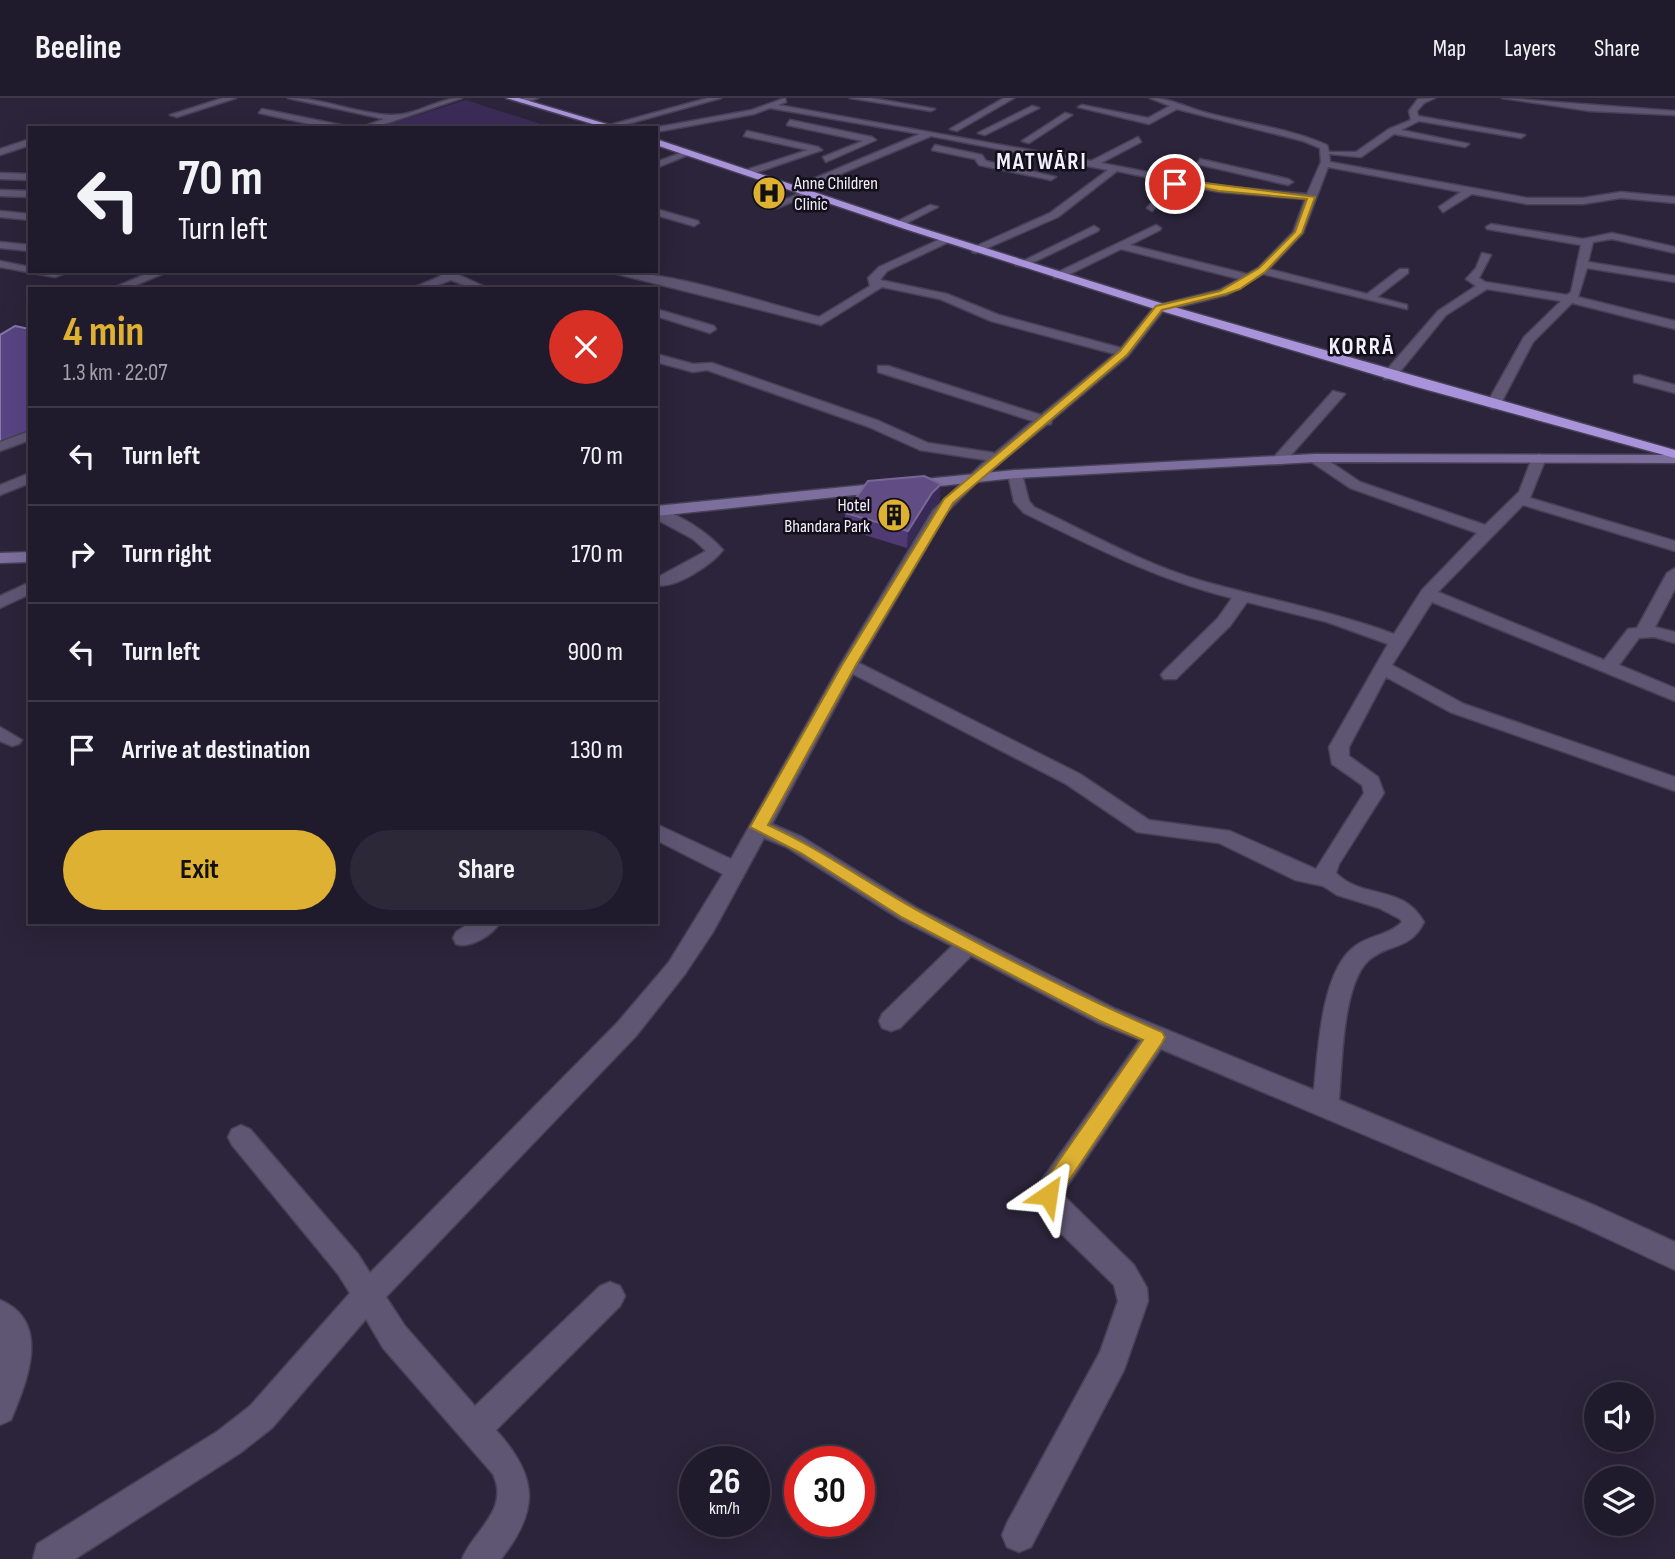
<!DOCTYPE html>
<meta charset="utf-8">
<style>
:root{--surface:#201b2c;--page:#2d2838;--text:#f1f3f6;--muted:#a2a1a9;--line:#3d3948;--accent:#deb133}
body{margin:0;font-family:"Sofia Sans Condensed",sans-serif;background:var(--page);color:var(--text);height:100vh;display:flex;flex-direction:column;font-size:26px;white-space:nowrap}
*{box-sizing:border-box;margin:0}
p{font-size:23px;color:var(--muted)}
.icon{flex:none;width:38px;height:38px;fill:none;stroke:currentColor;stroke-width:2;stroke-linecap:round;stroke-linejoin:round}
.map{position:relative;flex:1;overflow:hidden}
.sheet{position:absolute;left:28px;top:189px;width:630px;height:637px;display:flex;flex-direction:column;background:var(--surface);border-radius:0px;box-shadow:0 7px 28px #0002,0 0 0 2px var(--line)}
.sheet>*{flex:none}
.guide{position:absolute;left:28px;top:28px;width:630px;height:147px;border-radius:0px;box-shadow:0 7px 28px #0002,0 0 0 2px var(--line);background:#201b2c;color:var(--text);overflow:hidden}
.controls{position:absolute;left:1584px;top:1284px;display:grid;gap:14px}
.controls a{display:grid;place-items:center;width:70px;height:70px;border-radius:50%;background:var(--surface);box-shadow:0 7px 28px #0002,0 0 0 2px var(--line);font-size:35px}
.speed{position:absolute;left:679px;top:1348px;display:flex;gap:14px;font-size:35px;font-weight:700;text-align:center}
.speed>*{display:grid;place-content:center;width:91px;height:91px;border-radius:50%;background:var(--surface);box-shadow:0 7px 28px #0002,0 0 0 2px var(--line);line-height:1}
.speed small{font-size:18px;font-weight:400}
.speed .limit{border:10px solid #d22;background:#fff;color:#111}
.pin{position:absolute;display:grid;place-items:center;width:60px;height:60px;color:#fff;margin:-30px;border:4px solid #fff;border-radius:50%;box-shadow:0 2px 7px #0007}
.me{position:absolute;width:77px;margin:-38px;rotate:32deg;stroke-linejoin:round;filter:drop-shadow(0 0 5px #0008)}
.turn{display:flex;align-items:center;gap:24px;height:147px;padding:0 35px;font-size:32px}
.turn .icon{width:91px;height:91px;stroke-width:2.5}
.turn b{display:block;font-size:49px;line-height:60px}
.round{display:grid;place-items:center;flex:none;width:74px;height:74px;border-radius:37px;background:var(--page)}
.head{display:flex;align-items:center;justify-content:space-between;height:119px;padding:0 35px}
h1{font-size:42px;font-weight:700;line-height:52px;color:var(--accent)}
.button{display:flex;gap:14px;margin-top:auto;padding:14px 35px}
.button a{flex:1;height:80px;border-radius:42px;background:var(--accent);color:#111;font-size:28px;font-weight:700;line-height:80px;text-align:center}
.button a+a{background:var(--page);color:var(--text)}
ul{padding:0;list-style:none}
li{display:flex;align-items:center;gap:21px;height:98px;padding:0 35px;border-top:2px solid var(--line)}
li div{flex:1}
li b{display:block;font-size:26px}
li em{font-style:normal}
header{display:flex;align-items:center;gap:42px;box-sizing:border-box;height:98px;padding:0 35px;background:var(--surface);border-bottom:2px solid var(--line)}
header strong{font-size:33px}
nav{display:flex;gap:38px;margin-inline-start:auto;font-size:24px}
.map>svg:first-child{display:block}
</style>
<header>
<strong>Beeline</strong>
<nav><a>Map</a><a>Layers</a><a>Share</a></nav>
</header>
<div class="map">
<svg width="1675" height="1461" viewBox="0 0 1675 1461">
<rect width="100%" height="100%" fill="#2b243a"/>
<path fill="#3a2c57" d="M466,2l87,28h-177z"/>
<path fill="#594484" stroke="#8777a9" stroke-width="2" d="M15,228l15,3v102l-30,12v-108z"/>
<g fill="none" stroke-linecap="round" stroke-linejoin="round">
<defs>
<path id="street" d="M223,0h13l-59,19 -7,-2z
M288,0c36,0 69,16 104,17 23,1 46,-17 70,-17l-89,30h-13l24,-9z
M524,0h14l-16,5 -4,-2z
M708,0h13l-108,30 -7,-2z
M785,0l1,4 -8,3 313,56 47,-24 3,5 -40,21 118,23 88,8 14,-32 -1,-14 -17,-7 -126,-32 -28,15 -71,-17 4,-2 66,13 22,-12 -20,-8c20,0 38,10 57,15 40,11 82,15 120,32l2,7h27l33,-23 22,-9 -2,-9 9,-12 17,-1 -11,5 -7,8 1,5 107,19 -4,3 -102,-17 -18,9 68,14 -4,3 -71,-13 -33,23 -32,-3 1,8 197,36h56l38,-6 54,5v6l-54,-5 -38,6h-56l-55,-10 -29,18 -4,-5 22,-15 -133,-25 -25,66 -34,36 98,25 33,-25h8v4l-31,24 30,8v4l-144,-35 -36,21 -64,16 -35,45 -76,64 -1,4 -5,1 -69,57 -30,30 -88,151 221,111 69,46 81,11 86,38 48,-76 -2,-8 -30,-21 -3,-17 59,-103 -61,-22 -80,-20 -17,24 -54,53h-12l-3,-4 3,-4 54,-53 14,-20c-74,-18 -140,-52 -208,-85l-10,-11 -6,-28 2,-3 5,-1 7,4 7,27 5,6c55,26 110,57 168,74 64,18 129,30 192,53l28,-44 55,-57 -127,-45 -40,-27v-6h10l40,27 125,43 34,-33 13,-34 7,-4 7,4 -16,40 145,43v10l-152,-46 -85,87 166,68 24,-31 9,-1 30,-55 8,-5v21l-20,38 20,5v11l-21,-6 -15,1 -20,27 56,23v13l-243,-99 -40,63 72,39 211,73v14l-225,-79 -64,-35 -37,70v9l29,21 6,16 -45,71 -3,9c27,27 67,11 88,49 -14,29 -34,20 -55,38 -27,24 -27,106 -30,140l257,106 79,36v28l-99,-46 -415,-175 -99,145 72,71 13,23 1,13 -24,69 -93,177 -12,5 -12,-5 -5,-12 5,-12 93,-171 18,-51 -4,-16 -75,-73 -5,-21 106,-151 -42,-17 -127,-67 -71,72 -9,3 -9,-3 -3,-7 3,-7 70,-68 -51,-26 -115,-73 -22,-9 -51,94 -28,42 -49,62 -250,261 19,29 70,80 125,-120 10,-4 10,4 5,10 -5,10 -124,124c42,47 44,79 5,129h-39c12,-29 48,-49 31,-85l-110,-126 -17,-29 -94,109 -32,25 -165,106h-42l4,-15 181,-113 32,-25 100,-113 -12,-19 -106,-129 -4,-8 4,-8 9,-4 9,4 108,125 12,19 248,-251 51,-60 54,-88 -67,-34v-16l75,35 109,-194 93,-155 53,-50 -66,-10 -51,-23 -162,-57 -14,2 -37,-10v-8l37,10 19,-1 167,58 49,22 67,10 38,-32 -155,-49v-6h10l153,49 74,-61 -124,-33 -51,-22 -58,-12 -61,38 -216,-54c66,0 149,29 214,46l51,-31 -2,-8 11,-11 66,-30 5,3 -1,2 -62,29 -7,9 67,14 52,21 122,33 34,-42 64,-16 20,-11 -118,-30 -59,29h-8v-4l102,-49 5,3 -1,2 -30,15 117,29 11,-6 35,-36 12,-33 -86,-7 -41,-8 -26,27 -5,-3 23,-26 -53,-11 -59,46 -82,36 -4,-1v-4l78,-35 58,-43 -177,-34 -134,56 -3,-5 126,-53 -150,-26 -16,6 -98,18v-4h-3l99,-18zM853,576l213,110 71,48 82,11 76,37 28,6 14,9 42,13 21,11 2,3c-14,14 -34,13 -48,25 -33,25 -36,105 -40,143l-198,-81 -199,-101 -115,-71 -30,-13z
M850,0h21l64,11 -4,2z
M1004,0h10l-57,33 -7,-2z
M1502,0l173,13v4l-85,-4z
M1032,8l7,2 -54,27 -7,-2z
M262,11l79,16 4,3h-17l-69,-15z
M1065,15l7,2 -43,28 -7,-2z
M790,22l82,17 4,3 -50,22 -3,-5 40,-16 -76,-16z
M747,33l71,16 4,3 -73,25 -3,-5 62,-20 -64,-14z
M30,41v6l-30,10v-6z
M935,47l47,10 4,6 70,16 -5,3 -72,-15 -4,-6 -43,-9z
M686,53l7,2 -37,15v-6z
M1200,61l88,20 5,3 -5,3 -91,-21z
M0,75l30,1v6l-30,-1z
M0,92l30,1v6l-30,-1z
M806,93l8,2 -37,15 -8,-2z
M930,107l8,2 -37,19 -9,-2z
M656,111l42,12 1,2 -5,3 -38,-11z
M0,113l30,3v6l-30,-3z
M1491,126l92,15 29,-6 63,14v6l-63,-14 -19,3 -5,20 87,14v6l-88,-14 -9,29 97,24v8l-103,-26 -39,39 -33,63 -7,4 -7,-4 38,-68 37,-36 -74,-12 -41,26 -52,64h-10v-6l54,-62 38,-25 -10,-7 10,-11 6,-15 9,2 -12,23 6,4 82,13 4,-3 10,-47 -94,-16 -1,-2z
M1094,128l5,3 -1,2 -74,36 -9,-2z
M0,144l30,3v6l-30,-3z
M0,163l30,6v4h40l-15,6 -55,-10z
M153,173h16l-42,18h-16z
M434,173h16l40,18h-16l-23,-9 -24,9h-16l30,-13z
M656,211l58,17 2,3 -6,4 -54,-17z
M1639,277l36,10v8l-41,-11v-6z
M1333,293l12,3 -62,70h-10v-6z
M30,333v9l-30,11v-9z
M30,375v10l-30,12v-10z
M656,410c23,6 52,24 67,42 -10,14 -48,39 -65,35v-8l48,-26 -13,-12 -37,-20z
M30,484v12l-30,14v-12z
M0,629l22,13 -3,4 -7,2 -12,-5z
M471,824h29c-7,13 -30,27 -44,22l-3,-6 3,-6z
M0,1202c52,22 27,81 11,120l-11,5z"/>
<path id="secondary" d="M1315,356l360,1v8l-360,-1 -300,16 -359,38v-10l359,-36z
M30,454v10l-30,1v-10z"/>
<path id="highway" d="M506,0h13l101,30h-14z
M656,41l256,86 255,80 508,145v8l-262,-72 -255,-76 -253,-81 -249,-84z"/>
</defs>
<use href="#street" stroke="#474056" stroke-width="3"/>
<use href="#secondary" stroke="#474056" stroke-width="3"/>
<use href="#highway" stroke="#474056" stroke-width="3"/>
<use href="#street" fill="#5e5673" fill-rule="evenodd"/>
<use href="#secondary" fill="#7d6f9d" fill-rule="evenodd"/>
<use href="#highway" fill="#a994db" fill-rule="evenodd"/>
</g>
<path fill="#4f3a74" d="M940,402l-9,9 -24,39 -62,-19v-16z"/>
<path fill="#392957" d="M941,386l-1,16 -9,9 -24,39 1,-17 24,-38z"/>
<path fill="#614d83" stroke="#786697" stroke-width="2" d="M924,378l17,8 -9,9 -24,38 -63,-18 23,-32z"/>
<path fill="#deb133" stroke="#907321" stroke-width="2" d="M1174,81l141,18 -13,36 -37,39 -25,17 -14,5 -64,16 -35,45 -174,148 -97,162 -88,160c53,24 98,57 149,85 79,44 162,86 245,122l3,5 -3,6 -107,158 -7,3 -8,-3 -3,-6 3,-7 103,-148 -43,-19 -197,-103 -102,-65 -51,-26 92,-162 102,-166 176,-148 36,-45 64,-15 39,-23 36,-36 12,-33 -88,-8 -40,-8 -4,4 -3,-3z"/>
<defs>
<symbol id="hospital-disc" viewBox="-11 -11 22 22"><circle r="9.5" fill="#deb133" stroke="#120f19"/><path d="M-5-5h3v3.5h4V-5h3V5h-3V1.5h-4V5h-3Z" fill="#111"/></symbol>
<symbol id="building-disc" viewBox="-11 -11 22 22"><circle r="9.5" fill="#deb133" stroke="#120f19"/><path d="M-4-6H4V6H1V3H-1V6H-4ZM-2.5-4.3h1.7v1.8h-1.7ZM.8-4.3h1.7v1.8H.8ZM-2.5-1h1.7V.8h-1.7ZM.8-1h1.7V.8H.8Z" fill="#111"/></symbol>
</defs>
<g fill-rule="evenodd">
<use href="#hospital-disc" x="750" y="76" width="38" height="38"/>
<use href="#building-disc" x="875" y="398" width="38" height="38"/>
</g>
<g text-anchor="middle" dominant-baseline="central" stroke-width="5" stroke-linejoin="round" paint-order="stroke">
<g font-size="18" fill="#f3efff" stroke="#120f19" text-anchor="start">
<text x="794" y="85">Anne Children<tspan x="794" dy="21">Clinic</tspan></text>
<text x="870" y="407" text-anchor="end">Hotel<tspan x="870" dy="21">Bhandara Park</tspan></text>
</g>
<g font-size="23" font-weight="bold" letter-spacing="2" fill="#f3efff" stroke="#120f19">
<text x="1042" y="64">MATWĀRI</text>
<text x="1362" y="249">KORRĀ</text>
</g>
</g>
</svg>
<div class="controls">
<a><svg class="icon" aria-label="sound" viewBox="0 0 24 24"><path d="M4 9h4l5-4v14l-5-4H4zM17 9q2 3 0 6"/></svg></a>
<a><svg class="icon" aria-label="layers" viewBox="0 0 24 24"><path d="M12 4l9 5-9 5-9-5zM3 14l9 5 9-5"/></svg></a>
</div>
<div class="speed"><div>26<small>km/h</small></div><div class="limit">30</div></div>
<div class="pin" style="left:1175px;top:86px;background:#d93025"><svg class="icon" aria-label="arrive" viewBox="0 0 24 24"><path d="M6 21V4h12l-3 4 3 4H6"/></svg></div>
<svg class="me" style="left:1048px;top:1097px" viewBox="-20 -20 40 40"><path d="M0-17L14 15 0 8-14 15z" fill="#deb133" stroke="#fff" stroke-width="4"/></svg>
<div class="guide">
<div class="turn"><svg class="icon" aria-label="left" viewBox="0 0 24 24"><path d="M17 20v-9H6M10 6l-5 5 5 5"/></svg><div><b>70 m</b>Turn left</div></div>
</div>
<section class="sheet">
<div class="head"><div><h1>4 min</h1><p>1.3 km · 22:07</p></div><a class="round" style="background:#d93025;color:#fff"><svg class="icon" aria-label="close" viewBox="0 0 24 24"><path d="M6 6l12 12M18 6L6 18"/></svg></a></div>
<ul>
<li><svg class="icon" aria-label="left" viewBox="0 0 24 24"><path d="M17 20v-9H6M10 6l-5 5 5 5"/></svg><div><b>Turn left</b></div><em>70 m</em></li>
<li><svg class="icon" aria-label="right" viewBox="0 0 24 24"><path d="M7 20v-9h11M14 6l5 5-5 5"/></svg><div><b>Turn right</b></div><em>170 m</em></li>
<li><svg class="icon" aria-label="left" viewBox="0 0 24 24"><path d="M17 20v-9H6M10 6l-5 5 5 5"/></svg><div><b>Turn left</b></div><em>900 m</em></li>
<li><svg class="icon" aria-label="arrive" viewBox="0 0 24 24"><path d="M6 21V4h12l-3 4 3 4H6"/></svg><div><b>Arrive at destination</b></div><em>130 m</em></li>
</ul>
<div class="button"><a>Exit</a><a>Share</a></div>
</section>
</div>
